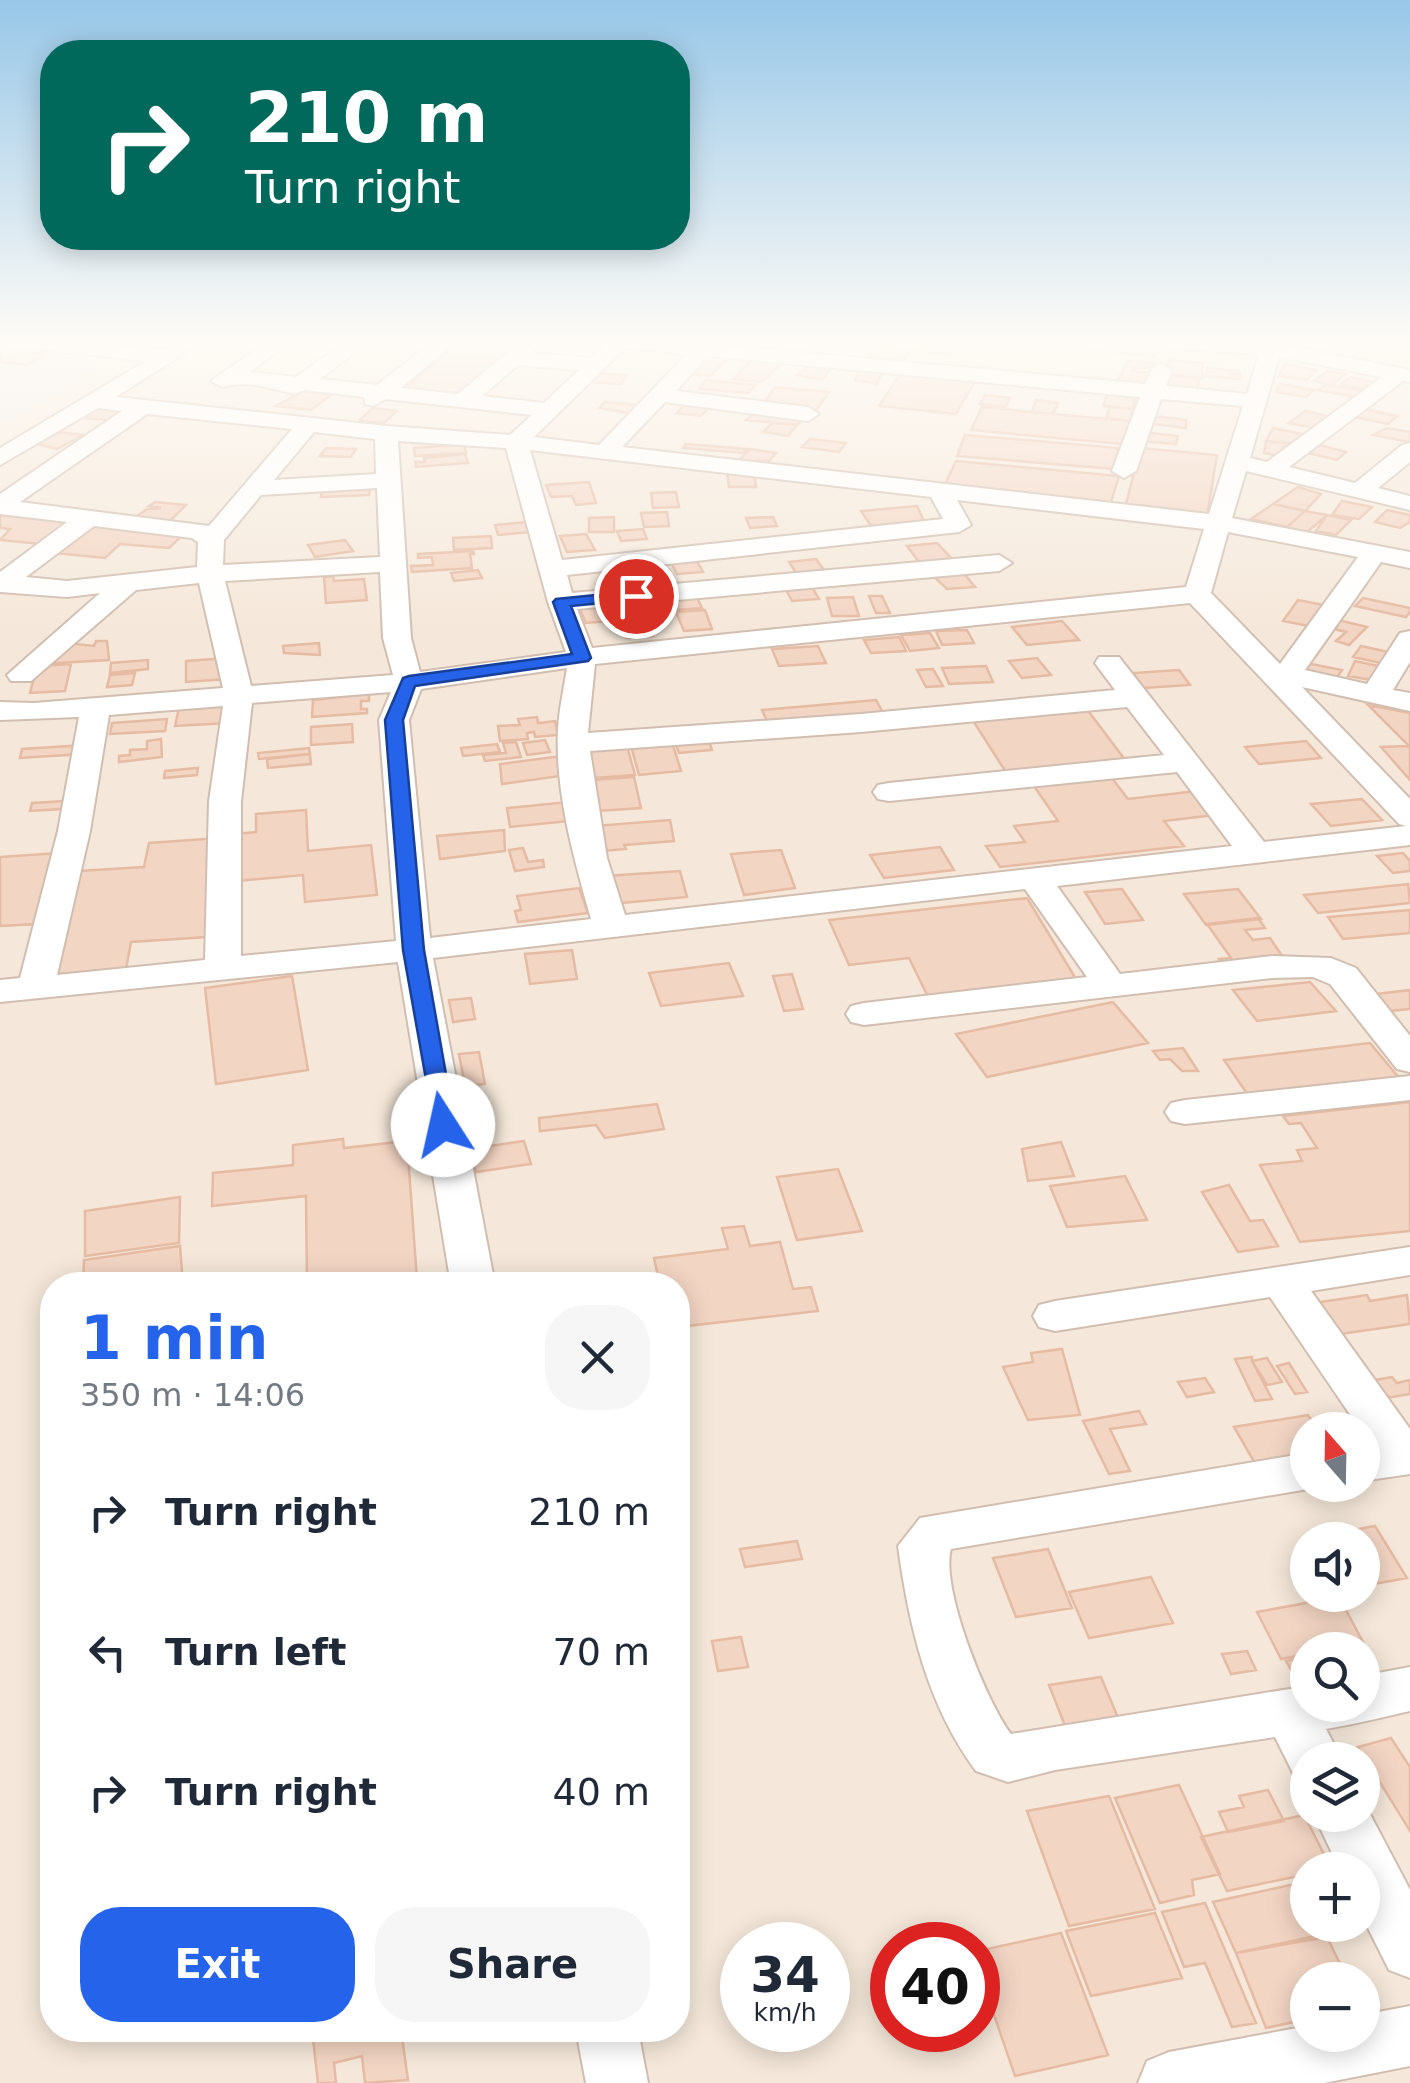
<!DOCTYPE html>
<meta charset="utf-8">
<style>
:root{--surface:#fff;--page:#f6f6f7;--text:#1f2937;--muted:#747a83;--accent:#2563eb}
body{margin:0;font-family:"DejaVu Sans",sans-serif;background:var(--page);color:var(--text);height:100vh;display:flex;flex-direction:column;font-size:38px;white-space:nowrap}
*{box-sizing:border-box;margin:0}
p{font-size:32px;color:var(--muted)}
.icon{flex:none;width:55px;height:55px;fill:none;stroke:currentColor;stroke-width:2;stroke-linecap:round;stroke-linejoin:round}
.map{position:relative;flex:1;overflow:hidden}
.sheet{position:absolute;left:40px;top:1272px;width:650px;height:770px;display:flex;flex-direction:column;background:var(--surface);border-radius:40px;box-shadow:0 5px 25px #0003}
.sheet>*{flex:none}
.hud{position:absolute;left:40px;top:40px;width:650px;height:210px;border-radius:40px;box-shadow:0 5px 25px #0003;background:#00695c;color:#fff;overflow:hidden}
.needle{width:65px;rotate:340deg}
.tools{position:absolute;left:1290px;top:1412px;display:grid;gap:20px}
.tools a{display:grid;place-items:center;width:90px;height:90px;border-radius:50%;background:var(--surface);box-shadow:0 5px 25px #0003;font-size:50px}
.speed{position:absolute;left:720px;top:1922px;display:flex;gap:20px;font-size:50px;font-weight:700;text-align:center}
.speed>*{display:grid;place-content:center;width:130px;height:130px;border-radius:50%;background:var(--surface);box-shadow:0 5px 25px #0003;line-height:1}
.speed small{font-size:25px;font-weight:400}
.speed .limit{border:15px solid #d22;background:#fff;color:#111}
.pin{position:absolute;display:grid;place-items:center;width:85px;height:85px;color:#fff;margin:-42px;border:5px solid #fff;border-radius:50%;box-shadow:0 2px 10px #0007}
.me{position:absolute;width:110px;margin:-55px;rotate:350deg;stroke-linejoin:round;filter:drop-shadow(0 0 8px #0008)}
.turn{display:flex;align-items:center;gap:35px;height:210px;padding:0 40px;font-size:45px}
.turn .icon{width:130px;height:130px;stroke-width:2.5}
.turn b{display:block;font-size:70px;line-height:85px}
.round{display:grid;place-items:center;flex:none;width:105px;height:105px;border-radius:40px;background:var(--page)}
.overview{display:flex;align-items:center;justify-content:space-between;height:170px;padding:0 40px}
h1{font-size:60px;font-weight:800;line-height:75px;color:var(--accent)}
.primary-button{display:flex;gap:20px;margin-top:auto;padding:20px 40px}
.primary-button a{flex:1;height:115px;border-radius:40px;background:var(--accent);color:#fff;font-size:40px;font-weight:800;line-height:115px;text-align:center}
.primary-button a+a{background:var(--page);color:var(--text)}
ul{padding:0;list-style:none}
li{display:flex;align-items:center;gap:30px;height:140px;padding:0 40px}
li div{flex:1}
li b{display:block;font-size:38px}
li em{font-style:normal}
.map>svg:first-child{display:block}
</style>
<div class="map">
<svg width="1410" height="2083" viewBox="0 0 1410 2083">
<rect width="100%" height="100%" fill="#fdf6ec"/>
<path fill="#f5e8da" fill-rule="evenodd" d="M0,340h1410v1743h-1410zM52,1285h626v745h-626zM1308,1430h54v55h-54zM1308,1540h54v55h-54zM1308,1650h54v55h-54zM1308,1760h54v55h-54zM1308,1870h54v55h-54zM742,1945h86v85h-86zM892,1945h86v85h-86zM1308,1980h54v55h-54z"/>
<path fill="#efe9e4" d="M46,354l44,5 8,10 -98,57v-64l27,3z"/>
<path fill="#f3d5c3" stroke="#e6bba3" stroke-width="2.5" d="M462,340h62l-63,56 -59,-6z
M538,340h15l19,1 -16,16 -34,-3z
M1020,340l97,3 1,-3h43l-6,16 -137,-12z
M915,344l37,4 -3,6 -38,-3z
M875,348l36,3 -9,10 -34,-3z
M0,349l46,5 -19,11 -27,-3z
M706,354l24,2 -20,20 -26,-2z
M753,358l31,3 -22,21 -29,-3z
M1169,360l34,3 -1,15 -36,-3z
M1128,361l26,2 -3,5h-17l-2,3 18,2 -6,12 -27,-3z
M1285,364l31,6 -9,10 -28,-4z
M810,365l23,2 -12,13 -24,-5z
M1208,368l32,3 -13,1 14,2h-9l8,2 -1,3 -34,-3z
M860,370l22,2 -5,12 -22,-4z
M1328,371l18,3 -15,11 -18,-4z
M596,373l31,2 -6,9 -32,-2z
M901,373l74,8 -19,33 -77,-8z
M1166,375l34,3 -3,11 -36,-2z
M1350,377l29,6 -8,7 -31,-5z
M706,380l49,5 -7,8 -49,-4z
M1280,384l34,6 -8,7 -30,-5z
M1326,385h5l31,6 -9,6 -35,-7z
M775,387l54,5 -14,20 -54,-5z
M306,390l25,5 -20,15 -35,-4z
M985,395l25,3 -5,9 -25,-3z
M1107,395l28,3 -2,11 -30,-3z
M1036,400l22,3 -5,11 -21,-2z
M605,402l35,3 -12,8 -29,-5z
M686,403l24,3 -9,10 -24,-3z
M982,407l50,5 98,9 -8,23 -151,-14z
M1110,407l23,2 -3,12 -24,-3z
M372,408l25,3 -13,12 -25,-2z
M1360,408l37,8 -9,8 -39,-8z
M96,409l34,2 -12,10 -34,-3z
M759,410l47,7 -9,8 -51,-5z
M1305,411l26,6 -12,12 -30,-6z
M1147,415l39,5v8l-40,-5z
M772,423l25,2 -9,11 -25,-4z
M1273,428l33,7 -10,9 -30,-3z
M1387,428l23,4v10l-37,-7z
M59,432l24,3 -26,14 -20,-5z
M1141,432l37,4 -2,8 -39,-3z
M965,435l154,13 -5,21 -157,-13z
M810,439l36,4 -7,9 -37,-5z
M1266,441l19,2 -6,13 -15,-3z
M464,444l2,9 -51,3 -1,-8z
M686,444l61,5 -3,4 -61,-5z
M1320,445l26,7 -9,8 -33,-8z
M326,448l30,1 -5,8 -31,-1z
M1140,448l77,7 -10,61 -82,-8z
M750,449l26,4 -7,8h-14l12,1 -4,4 -26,-4z
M465,454l3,9 -52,4 -1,-5h10l-1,-4z
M956,461l163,15 -9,29 -167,-16z
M754,472l2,15h-27l-2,-14z
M589,482l7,21 -20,2 -4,-9 -21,1 -5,-12z
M356,484v6h14l-1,5 -48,2 2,-12z
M1298,487l23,7 -16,17 -32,-7z
M676,492l3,15 -26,1 -2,-15z
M1342,501l30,6 -13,12 -27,-4z
M155,502l31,3 -17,17 -33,-5 11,-8 14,-1 -12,-2z
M1273,504l32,7 -18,16 -36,-8z
M917,506l8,17 -54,3 -10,-15z
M1387,510l23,5v7l-10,6 -25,-6z
M1305,511l22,4 -21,18 -19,-6z
M667,512l2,14 -25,1 -3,-14z
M0,515l69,7 -28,22 -41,-4 10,-11 -10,-1z
M1327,515l24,5 -15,15 -20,-4z
M614,517v15h-25v-14z
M773,517l4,9 -27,2 -4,-10z
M529,522l3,10 -34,3 -3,-10z
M91,524l94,9 -16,15 -49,-4 -15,14 -49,-5z
M643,529l4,10 -26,2 -4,-10z
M586,534l9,16 -28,2 -7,-16z
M491,536l1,12 -38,2 -1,-12z
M345,540l8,11 -38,6 -7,-12z
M937,543l18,19 -33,4 -15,-20z
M473,551l1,3h-4l2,14 -60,4 -1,-6 22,-1 -1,-8 -14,1v-4z
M693,554l10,18 -26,2 -9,-17z
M816,559l13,18 -32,-3 -8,-12z
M478,570l4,8 -28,3 -3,-8z
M961,570l14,17 -28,2 -16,-15z
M333,576l1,5 30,-2 3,21 -41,3 -2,-26z
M810,584l9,15 -27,2 -8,-15z
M694,592l8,16 -27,2 -7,-16z
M869,596h13l8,17h-14z
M853,597l6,19h-27l-5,-18z
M1363,598l47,10v4l-4,5 -51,-11z
M1298,600l31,6 -15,21 -31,-6z
M602,601l9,20 -25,2 -9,-20z
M705,610l7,19 -28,2 -8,-19z
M1338,620l29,7 -18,18 -13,-4 10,-9 -16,-4z
M1062,621l17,19 -52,5 -15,-18z
M646,622l7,14 -26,2 -6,-13z
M967,630l7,13 -32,2 -6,-14z
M930,633l9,15 -29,3 -9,-16z
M899,637l7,14 -35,2 -7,-13z
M96,641h11l2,19 -70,4 28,-21 27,3z
M319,643l1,12 -36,-2 -1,-7z
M818,646l8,17 -47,3 -7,-17z
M1361,646l28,6 -8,11 -28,-6z
M227,658v21l-41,3v-21z
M1037,658l14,17 -29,3 -13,-17z
M148,660v9l-38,4 1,-10z
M1355,661l23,5 -6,14 -24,-4z
M1306,663l36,7 -8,11 -36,-8z
M71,664l-6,27 -35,2 7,-27z
M986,666l7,16 -44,2 -7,-16z
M933,669l10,17 -17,1 -9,-17z
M1179,670l11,15 -46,3 -11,-15z
M135,673l-3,12 -25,2 3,-12z
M369,694v7h-8v8h6v4l-55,4 1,-17z
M876,700l10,18 -116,10 -8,-18z
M231,705l-2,18 -54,3 4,-18z
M1368,705l42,8v33h-1z
M1086,708l43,57 -120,12 -37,-58z
M537,717l1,6 17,-2 3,14 -23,2 -1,-5 -7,1 1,6 -28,2 -2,-15 22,-1 -2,-6z
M167,719l-2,12 -55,3 2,-11z
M352,724l1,18 -42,3v-18z
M161,739l1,18 -43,5v-6l11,-1v-5l17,-1v-8z
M708,739l4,11 -33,3 -4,-11z
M545,740l5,12 -23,3 -4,-12z
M1306,741l15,17 -62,6 -14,-17z
M516,742l5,15 -36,4 -2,-6 23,-2 -3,-10z
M672,742l9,29 -42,4 -8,-29z
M497,744l3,8 -37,4 -2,-8z
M84,745l-1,9 -63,4 2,-9z
M627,746l8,29 -41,3 -6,-29z
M1409,746h1v34l-29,-33z
M309,748l1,6 -51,5 -1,-6z
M310,754l1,10 -43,4 -1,-9z
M561,756l4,12 -6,1 1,7 -58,8 -2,-20z
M198,768l-1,7 -33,3 1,-7z
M634,777l7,31 -44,3 -4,-31z
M1111,777l17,22 68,-8 19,24 -51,6 20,25 -184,21 -14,-21 39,-4 -11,-16 44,-5 -24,-35z
M1362,799l20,21 -51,6 -20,-22z
M65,801l-2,8 -33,2 2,-8z
M568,802l2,19 -60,6 -3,-19z
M306,810l2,41 63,-6 6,50 -72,7 -2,-27 -66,6 -1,-47 20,-2v-18z
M670,820l4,21 -50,4 2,4 -23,2 -9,-25z
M504,830l1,21 -65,8 -3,-23z
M219,838l-12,99 -76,5 -5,27 -69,5 22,-103 65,-4 5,-24z
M940,847l14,23 -70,8 -14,-23z
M523,848l5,14 15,-2 1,7 -29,4 -6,-21z
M781,850l14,38 -51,7 -13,-41z
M58,853l-20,71 -38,2v-69z
M1403,853l7,8v10l-17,2 -16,-17z
M680,871l7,26 -75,7 -6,-28z
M1408,884l2,19 -92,10 -14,-18z
M579,888l9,25 -70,9 -3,-11 6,-1 -4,-14z
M1122,889l21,31 -38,4 -20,-32z
M1238,889l23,30 -55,6 -22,-31z
M1027,898l52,86 -149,17 -21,-43 -60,7 -20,-45z
M1410,910v23l-67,6 -15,-22z
M1258,918l7,10 -20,2 8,10 17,-2 13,19 -60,7 -4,-5 12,-1 -24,-34z
M572,950l5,29 -47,5 -5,-30z
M729,963l14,33 -82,10 -12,-33z
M792,974l11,35 -19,2 -11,-35z
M292,976l16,94 -92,14 -11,-96z
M1310,982l26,29 -79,10 -24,-31z
M1410,990v19l-20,2 -14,-17z
M471,998l4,21 -22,3 -4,-22z
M1113,1002l35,41 -161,34 -31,-43z
M1370,1043l30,36 -150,19 -26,-38z
M1183,1048l15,23h-16l-12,-12 -10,1 -7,-9z
M479,1052l6,32 -20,2 -6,-32z
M1410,1102v129l-110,11 -40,-77 42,-4 -5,-11 20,-2 -16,-25 -12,1 -6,-8z
M657,1104l7,25 -59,9 -9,-13 -56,6 -1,-13z
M343,1139l1,9 63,-7 10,139 -110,5 -1,-89 -94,10 1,-33 80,-8v-20z
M524,1141l7,23 -55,8 -6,-23z
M1061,1142l13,34 -46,5 -6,-32z
M838,1169l24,62 -65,9 -20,-63z
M1125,1176l22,44 -80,7 -17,-41z
M1229,1185l21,36 13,-1 15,26 -40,6 -36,-60z
M180,1197l-1,46 -94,13v-45z
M744,1226l6,20 30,-4 13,47 18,-2 7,24 -140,16v-42h-18l-6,-27 74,-9 -6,-21z
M180,1246l3,39h-100l1,-25z
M1367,1295l3,6 37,-6 3,29 -76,11 -20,-32z
M1062,1349l18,66 -52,5 -25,-53 30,-5 -2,-9z
M1252,1357v4l20,38 -17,2 -20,-42z
M1267,1358l15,24 -15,3 -15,-24z
M52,1359v51l-10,-50z
M1289,1363l18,29 -12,2 -18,-28z
M1392,1377l5,6 13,-3v14l-29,5 -12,-18z
M1205,1378l9,14 -27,5 -9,-15z
M1139,1411l7,13 -36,5 20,42 -21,3 -26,-53z
M1308,1415l10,15h-10v34l-48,8 -26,-45z
M1375,1526l32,52 -45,8v-46l-54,2 -2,-3z
M797,1541l5,18 -57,8 -5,-18z
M1048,1549l24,59 -56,9 -23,-59z
M1151,1577l22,46 -84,15 -20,-46z
M1339,1597l25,47 -56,6v4l-27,5 -24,-47z
M741,1637l7,30 -30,4 -6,-30z
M1247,1651l9,19 -25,4 -9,-20z
M1308,1656v43l-6,1 -8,-13 5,-3 -13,-23z
M1101,1677l23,55 -53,9 -22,-56z
M1391,1738l19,29v64l-52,-84z
M1179,1785l41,89 -28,6 2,15 -34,8 -45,-105z
M1268,1790l16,31 -56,11 -9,-20 25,-5 -5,-11z
M1109,1796l46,113 -86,17 -42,-115z
M1304,1815l27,53 -23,2v4l-81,17 -26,-54z
M1304,1882l4,8v35h17l4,8 -93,20 -23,-51z
M1205,1903l51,120 -24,4 -27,-64 -21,4 -22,-55z
M1155,1913l27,65 -91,18 -25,-65z
M1061,1933l47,122 -93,21 -37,-108v-17z
M1327,1937l21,43h-40v39l-42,9 -30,-75z
M312,2030h89l7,50 -43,3 -3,-27 -28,7 2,20h-18z"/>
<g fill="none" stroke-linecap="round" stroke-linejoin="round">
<defs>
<path id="minor" d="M0,340h59l104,10 18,-10h24l-89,57 270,29 124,9 22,-20 -146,-16 -13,7 -8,-2 -1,-7 -59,-7 -11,4c-23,-6 -47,-14 -72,-7l-11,-6 58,-41h23l-42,32 46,5 52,-37h23l-51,39 57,6 58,-45h22l-56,48 57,6 64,-54h22l-13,13 60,5 13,-12 -13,-6 107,3 24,-3 -3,5 426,39 9,-18 7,-2 11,6 -6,16 81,8 12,-40 -89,-5 -10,-6 2,-3h122l-1,5 127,25v12l-7,-1 -114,86 66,16 47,-38 8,-2v19l-32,26 32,8v14l-164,-39 -14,47 178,34v16l-29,-6 -76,108 62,14 33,-51 10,-2v31l-17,28 17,3v18l-108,-24 108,112v46l-353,41 63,88 152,-18 59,2 25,10 54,68v36l-13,-3 -67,-85 -17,-7 -41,1 -408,47 -13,-3 -5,-8 5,-8 13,-3 223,-26 -62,-88 -592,69 62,327h-44l-53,-323 -398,40v-22l20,-2 38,-147 21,-114 -79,3v-18l34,1 189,-15 -24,-105 -63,7 -105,91h-20l-4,-6 93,-82 -33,4 -67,-5v-20l67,-50 -67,-8v-20l122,-83 -24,-3 -98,57v-17l146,-87 -141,-15 -5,-1zM625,348l62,6 -88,91 -65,-8zM708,356l432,41 -28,74 12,7 12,-7 25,-72 82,7 -34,108 -587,-67 43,-45 143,19 11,-7 -11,-7 -132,-16zM1279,357l103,20 -115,85 -17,-4zM518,365l61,5 -35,33 -62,-7zM147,414l145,15 -83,97 -189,-24zM314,432l61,7 1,35 -102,6zM398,441l108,7 42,154 18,50 -146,20 -9,-34zM530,450l401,47 12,22 -381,41zM377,488l3,69 -157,8 1,-25 37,-45zM957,500l247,29 -18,58 -594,61 -15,-39 422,-38 13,-8 -13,-8 -427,38 -5,-18 392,-43 12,-7zM94,526l98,12 6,4 -1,25 -130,14 -41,-4zM1228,532l130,25 -78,107 -69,-71zM380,572l3,66 10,37 -142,11 -26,-105zM1190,603l209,221 7,2 -142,16 -145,-185h-20l-4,6 20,27 -254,24 -273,19 7,-69zM567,668c-3,20 -8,41 -9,62 -3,63 16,129 33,189l-161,19 -21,-218 12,-31zM391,692l-12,28 17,221 -155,15v-155l11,-98zM223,706l-14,95 -4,159 -148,15 33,-144 19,-116zM1127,707l37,48 -275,28 -11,2 -5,7 5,7 11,2 288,-29 55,74 -607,69 -18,-57 -17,-107 271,-19z
M1410,1076v24l-225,24 -14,-3 -6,-9 6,-9 14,-3z
M1410,1247v28l-99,16 99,138v45l-48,7v-36l8,-1 -100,-147 -215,34 -16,-4 -6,-11 6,-11 16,-4z
M1308,1453v32h13l-13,4 -357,60c-11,38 35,152 60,185l297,-48v19h54v-29l48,-9v44c-30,7 -55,13 -84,18l16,31h-34v21l-13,-4 -20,-40 -220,33 -47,12 -32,-11c-49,-66 -67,-145 -78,-225l22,-28z
M1362,1799l48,91v88l-21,-8 -27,-54v-46h-22l-26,-55h48z
M1410,2006v60l-86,17h-186l9,-22 22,-9 139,-26v9h54v-20z
M576,2030h62l10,53h-62z"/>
</defs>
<use href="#minor" stroke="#d1beb0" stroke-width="4"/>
<use href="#minor" fill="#fff" fill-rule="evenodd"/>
</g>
<linearGradient id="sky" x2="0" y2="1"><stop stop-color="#97c7e8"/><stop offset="0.54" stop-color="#fefbf6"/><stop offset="1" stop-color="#fefbf6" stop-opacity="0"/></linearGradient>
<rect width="1410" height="631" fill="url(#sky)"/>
<path fill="#2563eb" stroke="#184099" stroke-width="2.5" d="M636,591l8,5 -2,3 -71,7 20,52 -3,3 -173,25 -12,34 21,230 31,175 -12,7 -8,-2 -32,-180 -18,-230 18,-42 6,-2 163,-22 -19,-52 3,-3z"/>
</svg>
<div class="tools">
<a><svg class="needle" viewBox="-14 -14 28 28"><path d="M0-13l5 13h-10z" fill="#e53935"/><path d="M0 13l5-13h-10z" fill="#747a83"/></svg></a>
<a><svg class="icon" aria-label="sound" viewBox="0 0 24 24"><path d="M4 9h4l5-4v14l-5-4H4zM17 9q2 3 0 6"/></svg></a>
<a><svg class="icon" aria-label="search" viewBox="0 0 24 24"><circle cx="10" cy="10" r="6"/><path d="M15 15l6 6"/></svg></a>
<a><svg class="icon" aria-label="layers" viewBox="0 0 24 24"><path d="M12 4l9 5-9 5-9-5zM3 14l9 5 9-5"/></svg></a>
<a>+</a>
<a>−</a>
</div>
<div class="speed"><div>34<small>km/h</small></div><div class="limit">40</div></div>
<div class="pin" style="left:636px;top:596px;background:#d93025"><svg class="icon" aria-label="arrive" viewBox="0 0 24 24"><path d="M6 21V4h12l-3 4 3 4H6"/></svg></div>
<svg class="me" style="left:443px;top:1125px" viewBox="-20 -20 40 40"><circle r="19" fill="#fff"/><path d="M0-13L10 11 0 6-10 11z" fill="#2563eb"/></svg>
<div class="hud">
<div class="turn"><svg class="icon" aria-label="right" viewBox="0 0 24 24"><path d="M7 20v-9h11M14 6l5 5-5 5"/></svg><div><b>210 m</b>Turn right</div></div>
</div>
<section class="sheet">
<div class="overview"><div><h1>1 min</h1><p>350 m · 14:06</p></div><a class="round"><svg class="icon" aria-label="close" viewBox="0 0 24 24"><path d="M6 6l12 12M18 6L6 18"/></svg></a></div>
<ul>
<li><svg class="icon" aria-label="right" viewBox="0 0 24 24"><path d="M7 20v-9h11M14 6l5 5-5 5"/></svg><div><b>Turn right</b></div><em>210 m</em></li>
<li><svg class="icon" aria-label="left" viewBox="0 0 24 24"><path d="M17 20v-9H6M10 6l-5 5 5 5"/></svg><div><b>Turn left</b></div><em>70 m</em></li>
<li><svg class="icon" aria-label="right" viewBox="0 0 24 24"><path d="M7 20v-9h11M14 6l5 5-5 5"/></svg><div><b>Turn right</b></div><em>40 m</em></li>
</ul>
<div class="primary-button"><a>Exit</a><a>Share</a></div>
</section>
</div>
